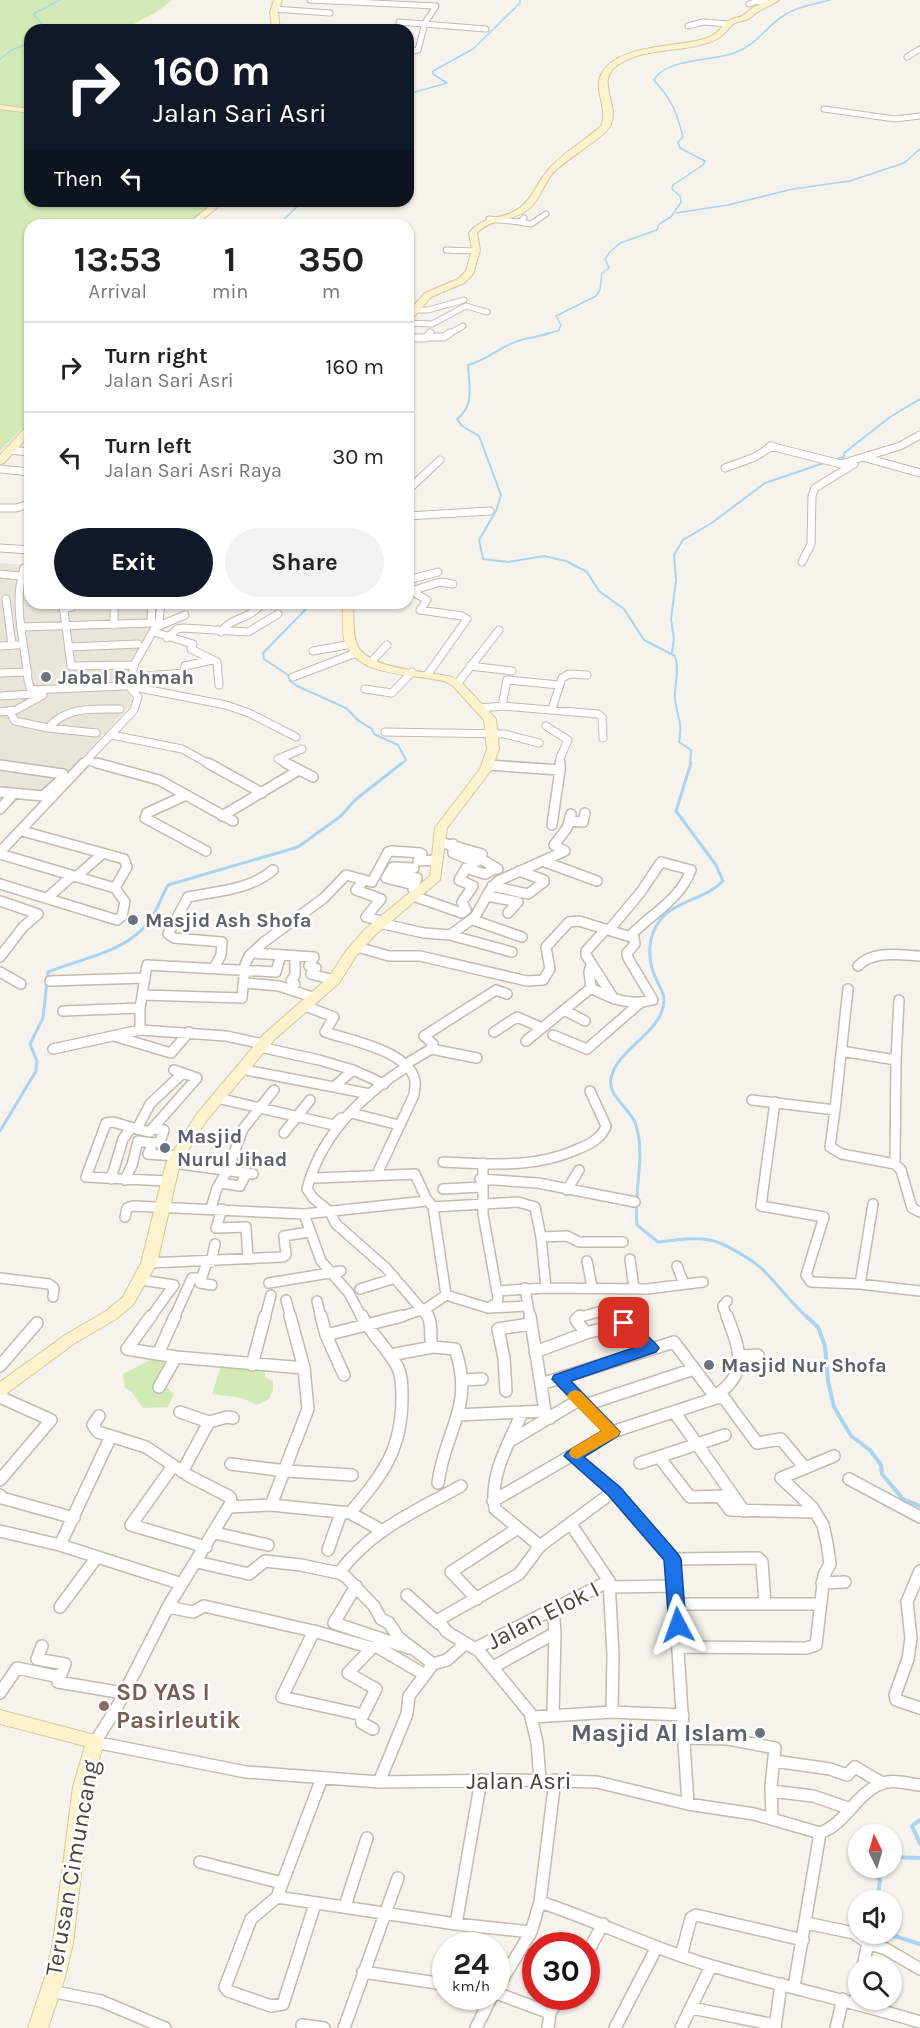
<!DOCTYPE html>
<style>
:root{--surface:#fff;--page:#f2f2f2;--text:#222;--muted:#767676;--line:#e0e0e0;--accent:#111827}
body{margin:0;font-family:Karla,sans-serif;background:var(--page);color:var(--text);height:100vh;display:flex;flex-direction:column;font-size:22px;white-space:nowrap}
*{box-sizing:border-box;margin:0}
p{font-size:20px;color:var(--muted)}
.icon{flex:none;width:33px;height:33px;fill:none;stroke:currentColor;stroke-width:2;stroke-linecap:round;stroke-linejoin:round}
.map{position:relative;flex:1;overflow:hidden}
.panel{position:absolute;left:24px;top:219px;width:390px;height:390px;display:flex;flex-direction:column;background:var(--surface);border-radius:18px;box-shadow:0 2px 4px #0004}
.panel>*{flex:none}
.banner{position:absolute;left:24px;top:24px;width:390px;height:183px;border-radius:18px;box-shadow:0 2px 4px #0004;background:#111827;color:#fff;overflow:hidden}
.needle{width:39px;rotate:355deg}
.fabs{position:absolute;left:848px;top:1824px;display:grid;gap:12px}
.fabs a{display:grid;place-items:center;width:54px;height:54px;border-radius:50%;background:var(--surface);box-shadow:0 2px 4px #0004;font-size:30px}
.speed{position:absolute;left:432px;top:1932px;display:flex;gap:12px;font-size:30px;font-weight:700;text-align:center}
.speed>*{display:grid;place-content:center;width:78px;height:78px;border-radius:50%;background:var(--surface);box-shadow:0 2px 4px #0004;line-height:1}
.speed small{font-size:15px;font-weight:400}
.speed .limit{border:9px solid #d22;background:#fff;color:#111}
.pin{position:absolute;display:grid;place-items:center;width:51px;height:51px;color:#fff;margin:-26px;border-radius:12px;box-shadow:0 3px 9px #0006}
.me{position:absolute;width:66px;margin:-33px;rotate:356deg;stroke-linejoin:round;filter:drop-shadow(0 0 4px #0008)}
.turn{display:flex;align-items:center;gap:21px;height:126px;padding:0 30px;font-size:27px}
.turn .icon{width:78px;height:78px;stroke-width:2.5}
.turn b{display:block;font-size:42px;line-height:51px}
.then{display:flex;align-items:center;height:57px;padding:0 30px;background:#0003;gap:12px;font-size:22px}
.eta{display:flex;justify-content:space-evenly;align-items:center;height:102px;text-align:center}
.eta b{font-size:36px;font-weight:700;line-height:42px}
.cta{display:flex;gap:12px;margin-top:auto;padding:12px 30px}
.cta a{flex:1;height:69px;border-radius:36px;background:var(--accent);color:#fff;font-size:24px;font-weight:700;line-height:69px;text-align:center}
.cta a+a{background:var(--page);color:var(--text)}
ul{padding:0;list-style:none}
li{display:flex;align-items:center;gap:18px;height:90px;padding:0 30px;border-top:2px solid var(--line)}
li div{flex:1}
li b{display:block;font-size:22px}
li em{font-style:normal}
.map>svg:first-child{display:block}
</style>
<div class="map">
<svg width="920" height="2028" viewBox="0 0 920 2028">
<rect width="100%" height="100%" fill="#f6f3ec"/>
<path fill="#eae5da" d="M0,563l30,2v38h126l-1,24 -7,6 -7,12 -15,40 7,17 -87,98 -25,-3 -21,18z"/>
<path fill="#d2eab5" d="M0,0h172l-15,12 -35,18h-92v78l-30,-3z
M0,110l30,4v87h191l-30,24h-161v196l-30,30z
M150,1360l14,1v10l-7,7 17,16 -6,13 -25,1 -12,-17 -6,-3 -2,-14z
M222,1363l43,5v9l8,4v9l-4,9 -12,6 -15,-7 -30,-4z"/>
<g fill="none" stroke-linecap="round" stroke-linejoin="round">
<path stroke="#a9d4f2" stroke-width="1.5" d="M48,30l-15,-16 27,-14
M0,59l12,-9 18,-8
M408,94l39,-11 -14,-9v-3l40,-22 47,-46v-3
M676,213l52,-8 65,-16 57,-8 54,-18 16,-14
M278,225l25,-24
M545,335l14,-5 2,-5 -5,-9 40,-20 4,-6 2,-17 7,-5 -4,-9 4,-6 11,-10 37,-13 2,-6 12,-7 10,-15 -1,-6 -8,-7 1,-4 30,-20 2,-4 -25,-13 -2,-6 5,-5c-6,-25 -12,-38 -29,-57 11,-21 56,-19 77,-26 28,-9 32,-26 55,-40 13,-8 30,-10 44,-14"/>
<path stroke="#a9d4f2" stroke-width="2" d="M549,333c-9,4 -19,4 -28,7 -20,5 -34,21 -53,25 1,22 7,40 -11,54l5,7 17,10 22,59 -5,16 -17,29 4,19 25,3 36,-6 22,5 21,11 12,19 25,18 20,31 31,16c5,14 -1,29 0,43 2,19 8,23 4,43l12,8 -1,15
M833,460l11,-3v-4l46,-36 30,-18
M306,603l2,4 -45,46 1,6 24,16 2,6 7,5 49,22 13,13 13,8 2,5 24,11 8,15 -6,5
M672,652l2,-13 -3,-20 5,-39 -2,-25 9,-15 30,-18 52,-39 62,-21"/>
<path stroke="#a9d4f2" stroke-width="3" d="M691,763l-15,48 40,54 7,16c-17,18 -46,19 -62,38 -14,17 -14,40 -5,60 3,6 8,14 8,21 -1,33 -46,47 -53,78 -4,19 20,30 25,47 10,33 -3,67 1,100l21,17c17,-2 35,-5 52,-2 13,2 47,22 56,33 15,15 26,31 42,45
M0,1131l36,-60 1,-10 -7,-17 13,-26 5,-46c34,-14 76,-19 100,-49 9,-11 13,-26 20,-38l130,-38 43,-31 14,-16 47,-37"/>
<path stroke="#a9d4f2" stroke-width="4" d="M806,1316l12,11 7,19 3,35 6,26 17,29 19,14 11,15 1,9 21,25 17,7
M920,1820l-8,6 8,18
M891,1857l29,1
M875,1868l5,13 -3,19
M888,1934l32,10"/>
<defs>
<path id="street-far3" d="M310,0l126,6 -11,17 -7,27 -10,2
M749,4l8,-3 12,2
M274,9l56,4
M399,22l87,7
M688,26l15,-4 26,2
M352,30l33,-1
M907,57l13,-8
M824,109l71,10 25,-3
M489,219l31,3 4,-4
M520,222l11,2 15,-10
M446,250l30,1
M415,310h13l36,-10
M408,323l24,1 34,-18 21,6
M428,335l2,-2
M447,335l16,-9"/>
<path id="street-far2" d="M427,337h17l6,-4
M408,338h18l4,-5
M770,446l71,18 59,-18 20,-11
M9,450l21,2
M866,458l54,15
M725,468l30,-11 17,-11
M0,469l30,3
M408,490l32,-30
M0,508h16l14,-4
M408,516l82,-5
M0,548l30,2
M802,562l9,-18 1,-48 3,-8 39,-24
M30,568h-6c-12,36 1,75 4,112l3,10 7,8
M0,574l20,2
M408,580l30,-8
M408,589l19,11 -7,10 42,6 5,3 -39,55
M411,591l29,-9 13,2
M6,599l6,46
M63,603l8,63 63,-1
M114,603v22
M63,609l9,-2 2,-4
M159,626l26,-11
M22,627l129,-4 1,-20
M154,632l39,12 -2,5 26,13 2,23
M221,632c11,-16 28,-11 41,-29
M167,638l10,-9 6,-1 65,4 30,-18
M0,646l17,-1
M70,647l68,-3
M313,651l39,-7
M370,663l17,-18
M470,666l42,5
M0,673l28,-1
M134,677l50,-4 1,-7 27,-6
M293,677l63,-24
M457,684l42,-54
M129,686l97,19 23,8 47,24
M129,686l6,-23 24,-42 2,-18
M365,689l27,4 20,-21
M31,690l93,-4
M0,696l33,-2
M502,706l5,-26 52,5
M481,708l21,-2 96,8 4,3 1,21
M552,709l10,-31 7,-4 18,1
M0,712l16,-2 27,-15
M10,712l5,9 33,7c19,-22 45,-19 72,-19
M546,726l22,14 -8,18v7
M48,728l48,5
M385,732l120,2 34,9
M112,735l70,14 29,16
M278,759l11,6
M278,759l24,-10
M88,761l14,4
M82,765l52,-55 4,-13 -9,-11"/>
<path id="street-far1" d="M97,763l62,17 74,41
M208,763l54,30
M286,763l27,14
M560,763v7
M0,765l63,9v4l-20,18 -43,-4
M488,765l72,5 -8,55
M184,796l-37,17 -2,5 61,33
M0,809l14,-16
M222,816l77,-46
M569,821l14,1 2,-9
M22,831l102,28 3,8 -12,21
M440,842l42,12 -1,5 17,10
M453,844v9l23,9 5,-3
M0,852l84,-89
M0,854l115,34 10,14 -3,14 -5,4 -117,-36
M545,862l52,19
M414,868l-21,-1 -7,11 28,7
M390,873l27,5 -4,11
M76,877l26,-23
M364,880l-8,10 25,9 -15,18 16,4
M492,886l36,8 16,-12v-2l-25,-9
M413,896l49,17 4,-3 -4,-8 11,-16 -14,-6 7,-12 19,6 11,-6
M487,896l31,6 -10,11
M47,898l25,-22
M0,901l38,13 -15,13 -23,30
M473,920l49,17
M379,923l45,10 26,2 62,17
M606,929l-20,22v4l28,44
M609,930l31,-37 21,-31 30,8c-12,31 -39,43 -61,66
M450,935l25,-18 15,-27 8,-9 67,-30 -11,-6 13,-17 4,-14
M357,947l32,9h31l107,25 16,-1
M252,953l62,4 -5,9 7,2 -5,6 23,6
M295,956v19l-4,6 4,3
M858,966c15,-16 42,-11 62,-10
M214,968l7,-13 1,-13 -48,-4 -6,-4 20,-37c29,-6 62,-7 85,-27
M0,972l21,12
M543,980l7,-11 -4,-22 23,-25 10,-1 55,17 1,6 -8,9 1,5 25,42c-23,6 -42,-1 -62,-12l-2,-16 2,-8
M50,981l95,-3
M246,983l33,3 36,12
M142,995l100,3 3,-33 4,-9 15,-14 60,-44 22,-23 26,7 16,-30 4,-1 28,2 2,1 -4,7 19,-1
M305,1006l29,11 -9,15c24,8 85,19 90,49 1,4 -1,10 -1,14l-37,79
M564,1010l21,11
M63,1011l77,-3
M140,1030v-22l7,-43 129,7 5,-17
M494,1032l23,-15 25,11
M553,1035l34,14 53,-46
M114,1036l57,17 18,-21
M526,1041l65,-53
M260,1047l59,13 34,10 -18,16
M53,1049l87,-19 86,6 37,8
M431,1049l2,-5 -9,-8 72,-46 11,4
M841,1051l55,9 3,-60
M406,1064l25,-15 46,9
M408,1066c-46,29 -87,69 -101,123l6,9 17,14 6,12 50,44 43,50
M241,1069l129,25
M353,1070l31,14
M217,1098l117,27 7,-7
M752,1100l83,10 -5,37 12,7 53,10 6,6 11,38 8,4
M775,1102l-14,104 63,11 -18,58 5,7 49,2
M835,1110l13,-121
M351,1113l48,12
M137,1129l-24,-7 -7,1 -20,54 81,4
M152,1129l45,-51 -23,-8
M284,1133l26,-33
M176,1156l-28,-2 5,-11 7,-1 4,-12 -12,-1 -2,3 -13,-3 13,-25 33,-31
M443,1162c47,2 91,7 135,-13 12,-5 23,-10 28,-23l-16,-35
M173,1163l80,11
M483,1163v51l15,84 -1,5 -9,5
M895,1164l1,-104
M316,1178l99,-4 11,24 7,9 13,88 -19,13 -30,10
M111,1179l12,-40 8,-11
M480,1179l58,4 97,19
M125,1180l7,-15 6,-24 15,2
M221,1183l19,3 6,-12
M443,1189l38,-2
M567,1190l12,-20
M873,1204l-13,80 60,7
M433,1207l85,-5 17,5 6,30 5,51
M211,1208l6,-20 11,-19 15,-40 31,-39
M222,1209l-6,19 30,-1 2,32
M304,1214l17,47 28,32 13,25
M125,1217l2,-9 6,-2 171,8 123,-13
M541,1237l26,-1 12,6h44
M630,1259l4,29
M587,1261l5,26
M207,1262l-7,21 12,2
M211,1262l4,-18
M149,1263l134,-6 3,-2 -2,-19 25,-4
M677,1266l7,18
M0,1278l49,6 5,4 -1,9
M141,1280l33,5
M269,1283l72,-12
M525,1288l5,30
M360,1289l35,-11
M497,1291l49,-3 101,1 56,-7
M446,1295l42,13 39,-2
M286,1300l5,18
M317,1301l4,17
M727,1301l-4,5 4,12
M150,1318l24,-33
M174,1318l18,-40h9
M265,1318l6,-23
M577,1318l32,-9 9,9"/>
<path id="street" d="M151,1316l-24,33 49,8 -17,30
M290,1316l14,52
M321,1316l5,19 76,-19
M428,1316c5,11 1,20 4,31
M530,1316l15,95 5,7
M580,1316l-4,4 10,13
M617,1316l7,7
M326,1335l18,40
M535,1352l51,-19 38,-10 27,25
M158,1354l17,-38
M390,1355l43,-8 22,2c20,58 -10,80 -17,134
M740,1356l18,-1
M176,1357l128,11 4,41 -37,96
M252,1365l13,-49
M0,1366l37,-43
M560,1379l52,53
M464,1380l18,-1
M541,1384l133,-42 42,56
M506,1391l-2,-33 -6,-29 32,-5
M716,1395c34,-22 23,-47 11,-79
M0,1397l51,23 -51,60
M585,1405l109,-36
M180,1412l29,10
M522,1413c-13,30 -33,62 -27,96l45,37
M675,1413l69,98
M457,1415l88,-4
M99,1416l-6,9 5,7 48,15 43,29 41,21 1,6 -62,102 -53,104 -21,33 151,30 133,10 135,-2 83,2 91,22 66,10 66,19c28,-10 37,-44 67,-51 11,-2 22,2 33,3
M111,1436l-51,109 122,39
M510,1441l69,-41
M573,1456l41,35 58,68 16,245
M659,1457l31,40 36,-1
M640,1463l85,-28
M231,1464l55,7 66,4
M173,1466l-42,59 75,22
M182,1472l27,-50 18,-5 6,1
M849,1479l71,38
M0,1495l2,3 72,20
M721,1498l9,12 83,2
M493,1501l119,-69 104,-34h8l33,45 24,-4 24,29
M229,1507l42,-2 79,8 33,18
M350,1513c33,-39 52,-63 52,-116 0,-10 0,-22 -5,-31 -10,-18 -26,-32 -35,-50
M570,1523l39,58 4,74 -1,57
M0,1531l60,14
M215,1533l53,12
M328,1550l13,-37
M672,1559l86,-1 4,4 3,42
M197,1562l52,12 16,-13 36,4 38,8 7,4 28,29 7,13 8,4 9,14 35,27 -24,32 -2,18 -28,68
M920,1571l-13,31 4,36 -3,21 -13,36 1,5 24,8
M339,1573c31,-43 77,-62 122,-87
M822,1583l23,-1
M356,1586l-22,37 75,25
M610,1587l65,-1
M407,1595l31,28
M477,1599l-26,-27 67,-44
M676,1604h143
M60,1607l37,-50
M168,1607l25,5 11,-6 109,25
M553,1608l2,25 -2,81
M314,1631l58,17 -24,25 28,16 -13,26 -81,-18z
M42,1646l-5,13 28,5 -7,18 65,11
M679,1647l127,1 10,-3 8,-70 6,-11 -3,-21 -4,-18 -11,-18 -31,-29 53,-22
M372,1648l4,-2 49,29
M476,1648l133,-67
M433,1664l14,-4 19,-17
M493,1667l62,-34
M0,1693l17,-25 42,9
M361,1716l1,7 11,6
M533,1717l79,-5 71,3
M685,1738l43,1 47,9 -4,38 1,32
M774,1761l56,8 17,6 8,-8 27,16
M322,1778l-45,119 179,27 75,8
M540,1780l-3,-38 -7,-29 -51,-62 -32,-19 -9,-12 81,-46 21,-28 74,-55
M771,1791l42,5 35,12
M200,1862l82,21
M277,1897l-26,22 -26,68 3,4 43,15 12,-2 32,-100
M540,1902c58,19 113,47 172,64 69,20 139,35 208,56
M345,1906l22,-68
M806,1923l48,10 14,10 18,6 34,20
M456,1924l25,-144
M586,1955l17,-31
M681,1956l10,-38 5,-3 107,25
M863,1966l5,-23
M363,1972l81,12
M794,1987l26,-154
M496,1990l35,-58 9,-30 15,-122
M50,1991l51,10 64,27
M496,1993l54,20
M855,2002l3,-12
M692,2008l83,17
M302,2025l22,3
M344,2028l54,-150
M476,2028l16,-32
M548,2028l2,-15 10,-17
M615,2028l42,-81
M681,2028l30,-62
M775,2028l6,-44
M836,2028l7,-29"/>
<path id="secondary" d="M274,0h8l-4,12 2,18h-8l-2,-18z
M769,0h10c-6,5 -14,7 -20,11 -4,2 -7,6 -11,8 -4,2 -9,2 -13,4 -10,7 -10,14 -25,19 -29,11 -66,5 -92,23 -25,16 5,42 -9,63 -11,14 -42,30 -57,46 -9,11 -13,29 -26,37 -16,11 -35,7 -49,22l3,17 -7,24 -9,9 -33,14 -20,23 -3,1v-9l17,-19 33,-14 8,-8 6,-21 -3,-17c16,-20 35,-12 52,-26 12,-9 17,-26 27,-37 15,-17 36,-29 53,-44 8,-18 -9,-37 1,-53 15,-28 74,-26 102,-34 14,-4 15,-11 25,-18 3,-3 9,-3 13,-5 4,-2 7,-6 11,-8 5,-3 11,-5 16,-8z
M0,105l30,4v4l-30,-4z
M216,201h9l-29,24h-9z
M30,425v9l-26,29 -4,1v-9l27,-29z
M343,603h10c1,13 -1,30 4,42 11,25 71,26 95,32l9,5 35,37 3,30 -7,20 -45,59 -7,52 -65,55 -19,21 -17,27 -65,57 -67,80 -27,43 -23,100 -24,42 -17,14 -41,24 -69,51 -6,1v-13l65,-47 41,-24 17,-14 18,-34 25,-100 30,-48 68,-81 65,-57 17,-26 19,-22 65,-53 5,-48 45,-59 7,-20 -3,-29 -31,-34 -9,-5c-29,-7 -84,-4 -98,-36 -5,-12 -3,-29 -3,-42z
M0,1710l95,25 6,2 3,5 -13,45 -18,156 -8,34 -17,51h-20l17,-51 8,-34 20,-156 12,-41 -85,-22z"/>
</defs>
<use href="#street-far3" stroke="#c2bbae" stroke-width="7"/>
<use href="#street-far2" stroke="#c2bbae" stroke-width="9"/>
<use href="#street-far1" stroke="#c2bbae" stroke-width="12"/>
<use href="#street" stroke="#c2bbae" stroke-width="14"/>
<use href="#secondary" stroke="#d6c79b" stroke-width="2"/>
<use href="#street-far3" stroke="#fff" stroke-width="5"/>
<use href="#street-far2" stroke="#fff" stroke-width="7"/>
<use href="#street-far1" stroke="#fff" stroke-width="9"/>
<use href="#street" stroke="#fff" stroke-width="11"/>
<use href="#secondary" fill="#fff3cd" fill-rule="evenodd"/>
</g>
<path fill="#1a73e8" stroke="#114b97" stroke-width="1.5" d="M624,1318l6,1 26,25 3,4 -3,4 -85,29 49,51 -2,4 -34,21 36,30 58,67 3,5 5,66 -2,5 -6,2 -7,-2 -2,-5 -5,-65 -56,-65 -44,-39 3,-4 35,-21 -50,-52 2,-4 85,-29 -22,-23z"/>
<path fill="#f59e0b" d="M575,1390l6,2 39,40 -2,4 -41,23 -6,-2 -2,-4 2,-4 30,-18 -31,-31 -3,-4 3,-4z"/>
<g fill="#6b7280" stroke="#fff" stroke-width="2">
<circle cx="46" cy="677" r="6"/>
<circle cx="133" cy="920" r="6"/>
<circle cx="165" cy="1148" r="6"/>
<circle cx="709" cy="1365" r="6"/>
<circle cx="760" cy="1733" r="6"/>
</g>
<circle fill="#8d6e63" stroke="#fff" stroke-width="2" cx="104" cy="1706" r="6"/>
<g text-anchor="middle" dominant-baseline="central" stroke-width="5" stroke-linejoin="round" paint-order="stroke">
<g font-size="20" font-weight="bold" fill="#5b616d" stroke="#fff" text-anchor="start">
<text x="58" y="677">Jabal Rahmah</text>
<text x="145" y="920">Masjid Ash Shofa</text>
<text x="177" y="1136">Masjid<tspan x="177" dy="23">Nurul Jihad</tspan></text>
<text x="721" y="1365">Masjid Nur Shofa</text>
</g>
<g font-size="24" fill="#4b4439" stroke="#fff">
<text transform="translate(543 1615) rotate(-27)">Jalan Elok I</text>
<text x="519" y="1781">Jalan Asri</text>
<text transform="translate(72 1868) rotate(-80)">Terusan Cimuncang</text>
</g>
<g font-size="24" font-weight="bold" fill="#785e54" stroke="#fff" text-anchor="start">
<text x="116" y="1692">SD YAS I<tspan x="116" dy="28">Pasirleutik</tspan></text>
</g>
<g font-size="24" font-weight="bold" fill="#5b616d" stroke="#fff" text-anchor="end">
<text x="748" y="1733">Masjid Al Islam</text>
</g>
</g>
</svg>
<div class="fabs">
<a><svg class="needle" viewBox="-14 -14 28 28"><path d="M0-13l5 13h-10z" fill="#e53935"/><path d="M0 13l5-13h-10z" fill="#767676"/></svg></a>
<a><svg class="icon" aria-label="sound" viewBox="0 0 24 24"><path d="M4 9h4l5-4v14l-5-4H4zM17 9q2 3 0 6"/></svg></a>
<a><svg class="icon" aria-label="search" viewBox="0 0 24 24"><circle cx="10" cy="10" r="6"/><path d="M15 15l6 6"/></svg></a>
</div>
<div class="speed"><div>24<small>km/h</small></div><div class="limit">30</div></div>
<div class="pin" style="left:624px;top:1323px;background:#d93025"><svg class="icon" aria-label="arrive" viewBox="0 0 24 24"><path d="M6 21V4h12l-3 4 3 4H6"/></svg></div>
<svg class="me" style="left:678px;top:1625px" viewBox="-20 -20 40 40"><path d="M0-17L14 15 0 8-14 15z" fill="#1a73e8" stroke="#fff" stroke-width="4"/></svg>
<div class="banner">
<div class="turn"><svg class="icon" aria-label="right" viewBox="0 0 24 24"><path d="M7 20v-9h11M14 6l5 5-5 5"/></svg><div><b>160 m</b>Jalan Sari Asri</div></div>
<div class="then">Then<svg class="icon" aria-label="left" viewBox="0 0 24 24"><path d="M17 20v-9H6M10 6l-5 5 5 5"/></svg></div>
</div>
<section class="panel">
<div class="eta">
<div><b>13:53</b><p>Arrival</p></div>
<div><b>1</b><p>min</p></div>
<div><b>350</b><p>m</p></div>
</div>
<ul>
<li><svg class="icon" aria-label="right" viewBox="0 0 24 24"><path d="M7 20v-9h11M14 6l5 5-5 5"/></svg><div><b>Turn right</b><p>Jalan Sari Asri</p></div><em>160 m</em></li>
<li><svg class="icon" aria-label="left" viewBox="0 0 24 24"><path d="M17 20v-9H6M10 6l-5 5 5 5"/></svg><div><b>Turn left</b><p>Jalan Sari Asri Raya</p></div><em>30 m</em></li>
</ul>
<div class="cta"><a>Exit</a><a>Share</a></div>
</section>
</div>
